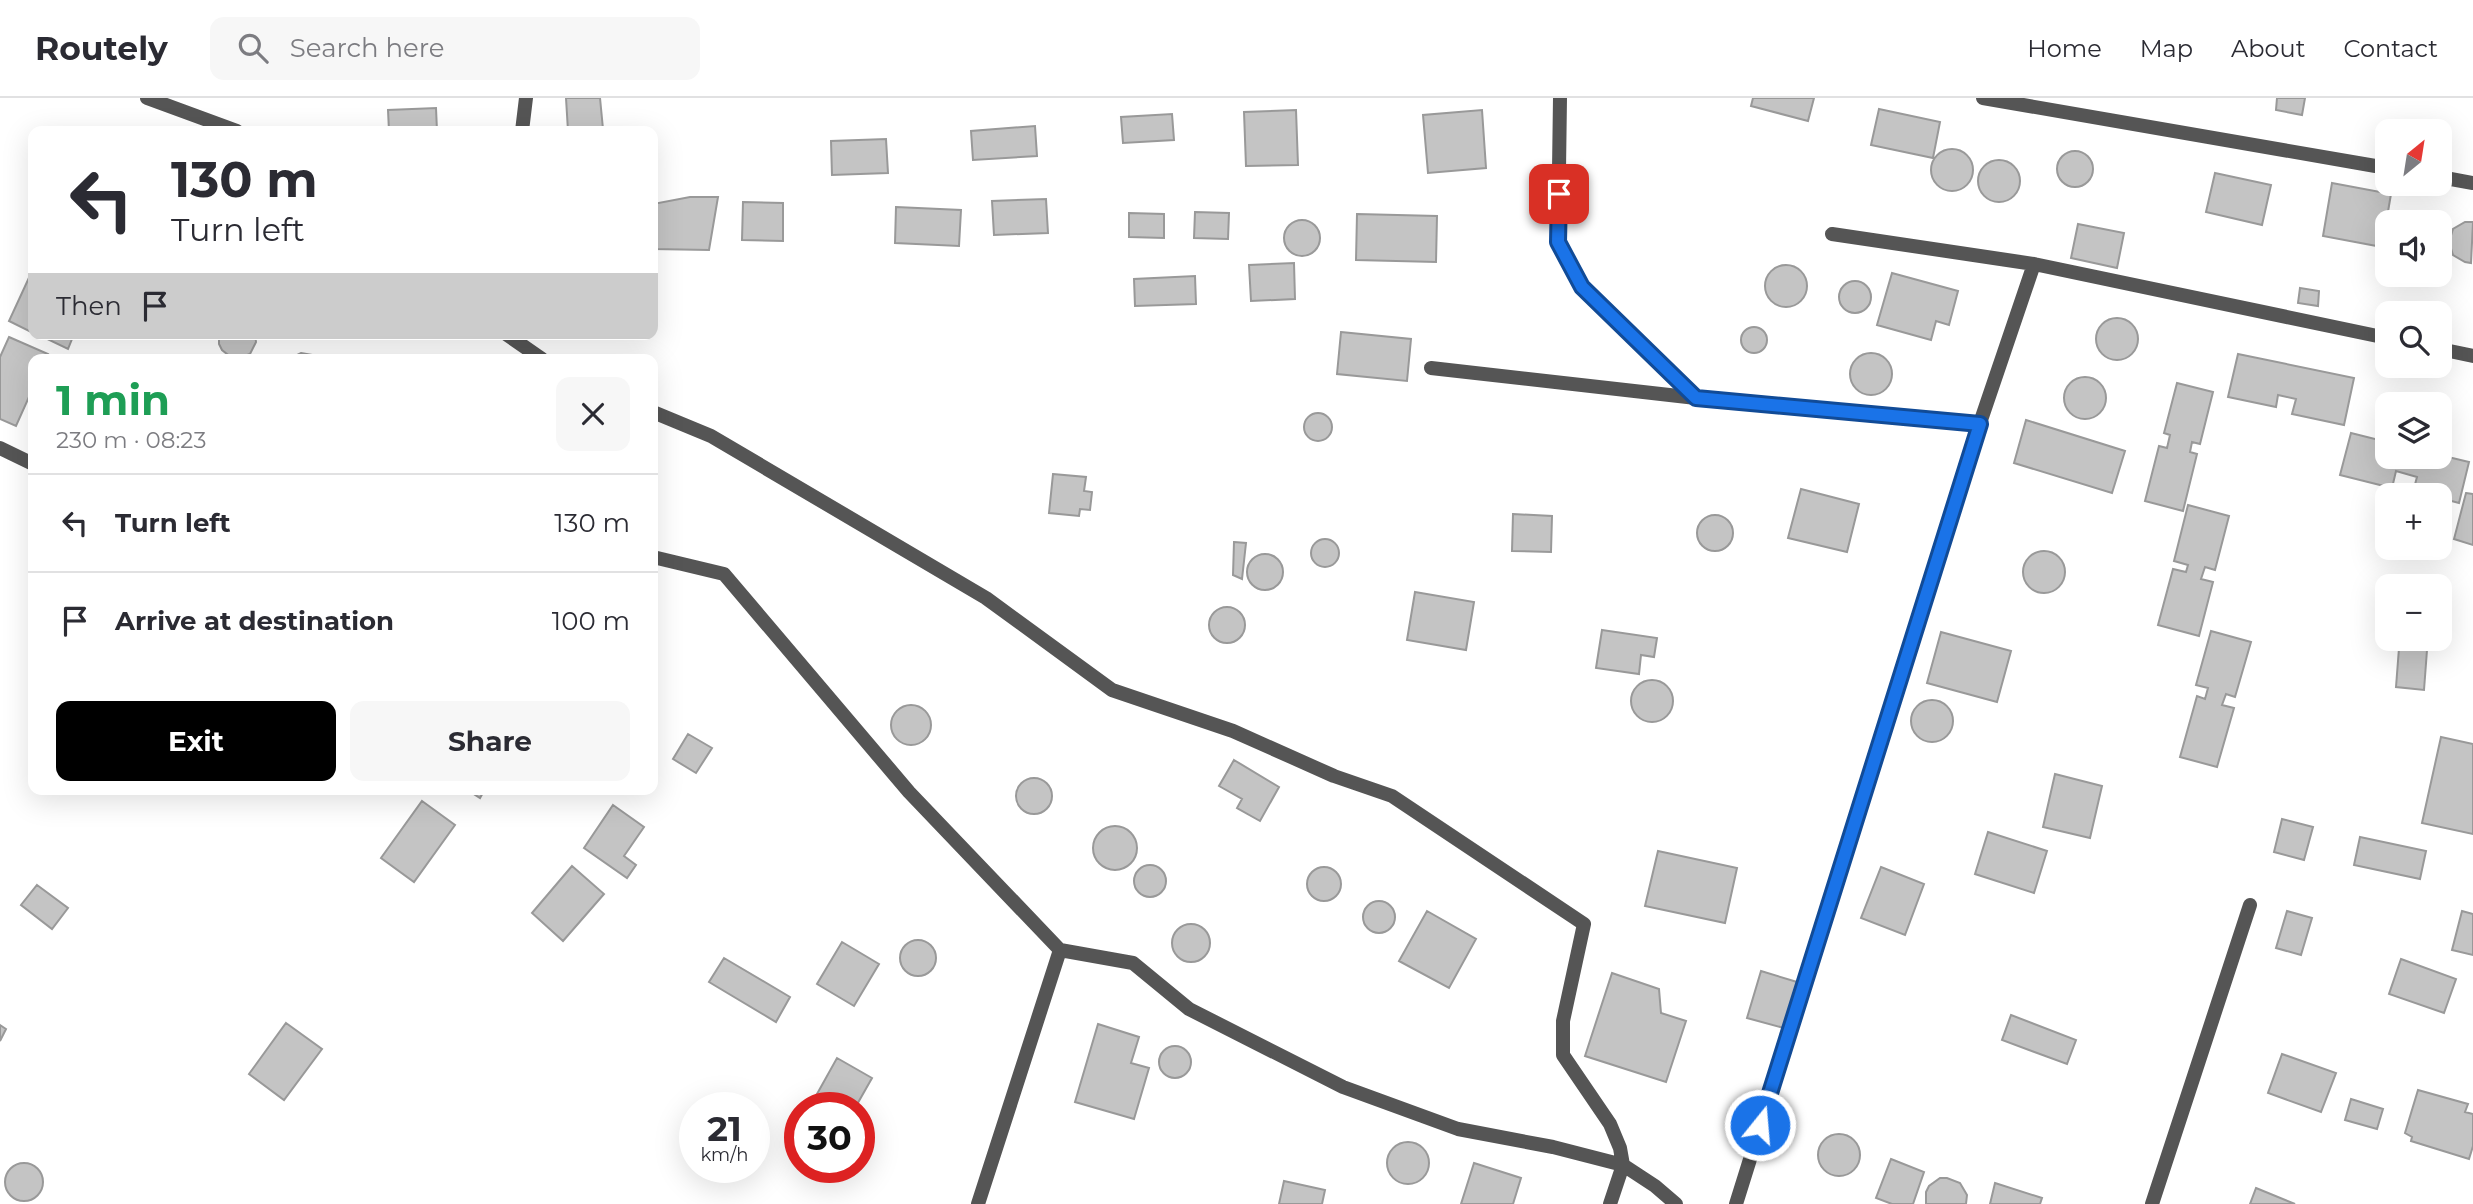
<!DOCTYPE html>
<meta charset="utf-8">
<style>
:root{--surface:#fff;--page:#f7f7f7;--text:#2b2b33;--muted:#7c7c81;--line:#e1e1e2;--accent:#000}
body{margin:0;font-family:Montserrat,sans-serif;background:var(--page);color:var(--text);height:100vh;display:flex;flex-direction:column;font-size:26px;white-space:nowrap}
*{box-sizing:border-box;margin:0}
p{font-size:23px;color:var(--muted)}
.icon{flex:none;width:38px;height:38px;fill:none;stroke:currentColor;stroke-width:2;stroke-linecap:round;stroke-linejoin:round}
.map{position:relative;flex:1;overflow:hidden}
.panel{position:absolute;left:28px;top:256px;width:630px;height:441px;display:flex;flex-direction:column;background:var(--surface);border-radius:14px;box-shadow:0 7px 28px #0002}
.panel>*{flex:none}
.banner{position:absolute;left:28px;top:28px;width:630px;height:214px;border-radius:14px;box-shadow:0 7px 28px #0002;background:#fff;color:var(--text);overflow:hidden}
.needle{width:46px;rotate:30deg}
.tools{position:absolute;left:2375px;top:21px;display:grid;gap:14px}
.tools a{display:grid;place-items:center;width:77px;height:77px;border-radius:14px;background:var(--surface);box-shadow:0 7px 28px #0002;font-size:35px}
.speed{position:absolute;left:679px;top:994px;display:flex;gap:14px;font-size:35px;font-weight:700;text-align:center}
.speed>*{display:grid;place-content:center;width:91px;height:91px;border-radius:50%;background:var(--surface);box-shadow:0 7px 28px #0002;line-height:1}
.speed small{font-size:18px;font-weight:400}
.speed .limit{border:10px solid #d22;background:#fff;color:#111}
.pin{position:absolute;display:grid;place-items:center;width:60px;height:60px;color:#fff;margin:-30px;border-radius:14px;box-shadow:0 4px 10px #0006}
.me{position:absolute;width:77px;margin:-38px;rotate:17deg;stroke-linejoin:round;filter:drop-shadow(0 0 5px #0008)}
.turn{display:flex;align-items:center;gap:24px;height:147px;padding:0 28px;font-size:32px}
.turn .icon{width:91px;height:91px;stroke-width:2.5}
.turn b{display:block;font-size:49px;line-height:60px}
.then{display:flex;align-items:center;height:66px;padding:0 28px;background:#0003;gap:14px;font-size:26px}
.round{display:grid;place-items:center;flex:none;width:74px;height:74px;border-radius:14px;background:var(--page)}
.head{display:flex;align-items:center;justify-content:space-between;height:119px;padding:0 28px}
h1{font-size:42px;font-weight:700;line-height:52px;color:#1e9e55}
.action{display:flex;gap:14px;margin-top:auto;padding:14px 28px}
.action a{flex:1;height:80px;border-radius:14px;background:var(--accent);color:#fff;font-size:28px;font-weight:700;line-height:80px;text-align:center}
.action a+a{background:var(--page);color:var(--text)}
ul{padding:0;list-style:none}
li{display:flex;align-items:center;gap:21px;height:98px;padding:0 28px;border-top:2px solid var(--line)}
li div{flex:1}
li b{display:block;font-size:26px}
li em{font-style:normal}
header{display:flex;align-items:center;gap:42px;box-sizing:border-box;height:98px;padding:0 35px;background:var(--surface);border-bottom:2px solid var(--line)}
header strong{font-size:33px}
nav{display:flex;gap:38px;margin-inline-start:auto;font-size:24px}
.search{width:490px;height:63px;background:var(--page);display:flex;align-items:center;gap:18px;box-sizing:border-box;padding:0 24px;border-radius:14px;color:var(--muted);font-size:26px}
.map>svg:first-child{display:block}
</style>
<header>
<strong>Routely</strong>
<div class="search"><svg class="icon" aria-label="search" viewBox="0 0 24 24"><circle cx="10" cy="10" r="6"/><path d="M15 15l6 6"/></svg>Search here</div>
<nav><a>Home</a><a>Map</a><a>About</a><a>Contact</a></nav>
</header>
<div class="map">
<svg width="2473" height="1106" viewBox="0 0 2473 1106">
<rect width="100%" height="100%" fill="#fff"/>
<path fill="#c4c4c4" stroke="#999" stroke-width="2" d="M566,0h34l3,31 -35,2z
M1753,0h61l-6,23 -57,-15z
M2277,0h28l-3,17 -26,-5z
M436,10l1,23h-48l-1,-21z
M1879,11l61,13 -7,36 -62,-13z
M1296,12l2,55 -52,1 -2,-54z
M1482,12l4,58 -58,5 -5,-58z
M1172,16l2,26 -51,3 -2,-26z
M1035,28l2,30 -64,4 -2,-29z
M886,41l2,34 -56,2 -1,-34z
M1931 72a21 21 0 1 1 42 0a21 21 0 1 1-42 0Z
M2057 71a18 18 0 1 1 36 0a18 18 0 1 1-36 0Z
M1978 83a21 21 0 1 1 42 0a21 21 0 1 1-42 0Z
M2215,75l56,12 -9,40 -56,-13z
M2332,85l59,11 -9,53 -59,-11z
M690,99h28l-9,53 -56,-1v-45z
M1046,101l2,34 -54,2 -2,-34z
M743,104l40,1v38l-41,-1z
M896,109l65,3 -2,36 -64,-3z
M1195,114l34,1 -1,26 -34,-1z
M1129,115l35,1v24l-35,-1z
M1357,116l80,2 -1,46 -80,-2z
M1284 140a18 18 0 1 1 36 0a18 18 0 1 1-36 0Z
M2465,124h8l-2,41 -6,-1 -12,-7 -4,-13 4,-13z
M2078,126l46,9 -7,35 -46,-10z
M1294,165l1,36 -44,2 -2,-36z
M1765 188a21 21 0 1 1 42 0a21 21 0 1 1-42 0Z
M33,171v64l-24,-12z
M1892,175l66,18 -9,34 -13,-4 -5,19 -54,-15z
M1195,178l1,28 -61,2 -1,-27z
M1839 199a16 16 0 1 1 32 0a16 16 0 1 1-32 0Z
M2300,190l19,3 -1,15 -20,-3z
M2096 241a21 21 0 1 1 42 0a21 21 0 1 1-42 0Z
M1741 242a13 13 0 1 1 26 0a13 13 0 1 1-26 0Z
M1341,234l70,7 -4,42 -70,-7z
M37,236h37l-6,15z
M219,236h36l1,8 -6,12 -12,4h-6l-10,-8 -3,-6z
M9,239l39,17 -2,5h-13v29l-17,38 -16,-7v-62z
M301,255l11,2 4,4h-27z
M1850 276a21 21 0 1 1 42 0a21 21 0 1 1-42 0Z
M2238,256l116,24 -10,47 -52,-11 4,-15 -18,-4 -2,12 -48,-10z
M2064 300a21 21 0 1 1 42 0a21 21 0 1 1-42 0Z
M2177,285l36,9 -13,52 -8,-2 -2,10 7,2 -14,57 -38,-10 14,-55 8,2 3,-13 -6,-2z
M1304 329a14 14 0 1 1 28 0a14 14 0 1 1-28 0Z
M2026,322l99,31 -13,42 -98,-30z
M2351,335l36,9v15h53v-2l29,7 -10,41 -19,-5v-3l-27,-3 4,-15 -21,-6 -4,17 -52,-13z
M1053,376l33,3 -2,14 8,1 -2,18 -10,-1 -1,7 -30,-3z
M1801,391l58,15 -12,48 -59,-14z
M2466,395l7,1v51l-19,-6z
M2188,407l41,11 -14,54 -10,-3 -4,12 12,3 -14,54 -41,-11 15,-56 13,3 2,-7 -14,-4z
M1513,416l39,2 -1,36 -39,-1z
M1697 435a18 18 0 1 1 36 0a18 18 0 1 1-36 0Z
M1311 455a14 14 0 1 1 28 0a14 14 0 1 1-28 0Z
M1234,444l12,1 -4,36 -9,-4z
M2023 474a21 21 0 1 1 42 0a21 21 0 1 1-42 0Z
M1247 474a18 18 0 1 1 36 0a18 18 0 1 1-36 0Z
M1415,494l59,10 -8,48 -59,-10z
M1209 527a18 18 0 1 1 36 0a18 18 0 1 1-36 0Z
M1602,532l55,8 -3,19 -13,-2 -2,19 -43,-6z
M2211,533l40,11 -16,55 -9,-3 -4,11 12,3 -17,59 -37,-10 17,-61 8,3 3,-11 -12,-3z
M1941,534l70,19 -14,51 -70,-19z
M2399,550l28,2 -3,40 -28,-3z
M1631 603a21 21 0 1 1 42 0a21 21 0 1 1-42 0Z
M1911 623a21 21 0 1 1 42 0a21 21 0 1 1-42 0Z
M891 627a20 20 0 1 1 40 0a20 20 0 1 1-40 0Z
M688,636l24,14 -16,25 -23,-14z
M2441,639l32,7v90l-51,-11z
M1234,662l45,27 -19,34 -23,-13 5,-9 -23,-13z
M2055,676l47,12 -12,52 -47,-11z
M1016 698a18 18 0 1 1 36 0a18 18 0 1 1-36 0Z
M466,691h19l-5,9z
M422,703l33,24 -41,57 -33,-24z
M613,707l31,22 -20,29 12,9 -9,13 -43,-30z
M2282,721l31,8 -9,33 -30,-8z
M1093 750a22 22 0 1 1 44 0a22 22 0 1 1-44 0Z
M1988,734l59,19 -13,42 -59,-19z
M2360,739l66,14 -6,28 -66,-14z
M1658,753l79,17 -12,55 -80,-17z
M1134 783a16 16 0 1 1 32 0a16 16 0 1 1-32 0Z
M572,768l32,28 -41,47 -31,-28z
M1307 786a17 17 0 1 1 34 0a17 17 0 1 1-34 0Z
M1881,769l43,17 -19,51 -44,-17z
M37,787l31,23 -16,21 -31,-24z
M1363 819a16 16 0 1 1 32 0a16 16 0 1 1-32 0Z
M1427,813l49,28 -27,49 -50,-27z
M2287,813l25,7 -11,37 -25,-7z
M2462,813l11,3v41l-21,-5z
M1172 845a19 19 0 1 1 38 0a19 19 0 1 1-38 0Z
M900 860a18 18 0 1 1 36 0a18 18 0 1 1-36 0Z
M842,844l37,22 -25,42 -37,-22z
M724,860l66,39 -14,25 -67,-40z
M2401,861l55,20 -12,34 -55,-19z
M1761,873l36,11 -13,46 -37,-10z
M1612,875l47,16 2,24 25,8 -20,61 -81,-26z
M2011,917l65,25 -9,24 -65,-24z
M286,925l36,26 -38,51 -35,-26z
M1098,926l41,13 -8,26 18,5 -15,51 -59,-17z
M0,927l6,4 -6,12z
M1159 964a16 16 0 1 1 32 0a16 16 0 1 1-32 0Z
M2282,956l54,19 -15,39 -53,-19z
M837,960l35,20 -17,30h-35l-8,-5z
M2418,992l50,14 -3,8 8,2v32l-4,13 -58,-18 1,-4 -7,-4z
M2351,1001l32,10 -6,20 -32,-9z
M1818 1057a21 21 0 1 1 42 0a21 21 0 1 1-42 0Z
M1387 1065a21 21 0 1 1 42 0a21 21 0 1 1-42 0Z
M1891,1061l33,13 -11,32h-21l-16,-6z
M1474,1065l47,15 -8,26h-52z
M5 1084a19 19 0 1 1 38 0a19 19 0 1 1-38 0Z
M1940,1080h7l13,5 7,12 -1,9h-40v-12l3,-6z
M1284,1083l41,9 -3,14h-43z
M1995,1085l47,15 -2,6h-50z
M2256,1090l39,16h-45z"/>
<g fill="none" stroke-linecap="round" stroke-linejoin="round">
<path stroke="#555" stroke-width="14" d="M147,0l90,33
M1560,0l-2,144 24,45 114,111
M1983,0l404,70
M522,33l4,-33
M2440,79l33,6
M1832,136l202,30 353,74
M506,236l36,25
M2440,251l33,7
M1431,270l265,30 284,25
M653,314l58,24 275,162 126,92 121,41 101,45 58,20 192,128 -21,97v34l47,69 10,24 3,17 -13,39
M0,350l33,16
M653,459l71,17 185,218 151,158 73,13 56,46 154,78 115,42 95,18 70,18 32,21 21,18
M978,1106l82,-254
M1736,1106l244,-781 54,-159
M2152,1106l98,-299"/>
</g>
<g fill="none" stroke-linecap="round" stroke-linejoin="round">
<defs>
<path id="route" d="M1559,96l-1,48 24,45 114,111 284,26 -220,701"/>
</defs>
<use href="#route" stroke="#114b97" stroke-width="18"/>
<use href="#route" stroke="#1a73e8" stroke-width="12"/>
</g>
</svg>
<div class="tools">
<a><svg class="needle" viewBox="-14 -14 28 28"><path d="M0-13l5 13h-10z" fill="#e53935"/><path d="M0 13l5-13h-10z" fill="#7c7c81"/></svg></a>
<a><svg class="icon" aria-label="sound" viewBox="0 0 24 24"><path d="M4 9h4l5-4v14l-5-4H4zM17 9q2 3 0 6"/></svg></a>
<a><svg class="icon" aria-label="search" viewBox="0 0 24 24"><circle cx="10" cy="10" r="6"/><path d="M15 15l6 6"/></svg></a>
<a><svg class="icon" aria-label="layers" viewBox="0 0 24 24"><path d="M12 4l9 5-9 5-9-5zM3 14l9 5 9-5"/></svg></a>
<a>+</a>
<a>−</a>
</div>
<div class="speed"><div>21<small>km/h</small></div><div class="limit">30</div></div>
<div class="pin" style="left:1559px;top:96px;background:#d93025"><svg class="icon" aria-label="arrive" viewBox="0 0 24 24"><path d="M6 21V4h12l-3 4 3 4H6"/></svg></div>
<svg class="me" style="left:1760px;top:1027px" viewBox="-20 -20 40 40"><circle r="17" fill="#1a73e8" stroke="#fff" stroke-width="3"/><path d="M0-11L8 9 0 5-8 9z" fill="#fff"/></svg>
<div class="banner">
<div class="turn"><svg class="icon" aria-label="left" viewBox="0 0 24 24"><path d="M17 20v-9H6M10 6l-5 5 5 5"/></svg><div><b>130 m</b>Turn left</div></div>
<div class="then">Then<svg class="icon" aria-label="arrive" viewBox="0 0 24 24"><path d="M6 21V4h12l-3 4 3 4H6"/></svg></div>
</div>
<section class="panel">
<div class="head"><div><h1>1 min</h1><p>230 m · 08:23</p></div><a class="round"><svg class="icon" aria-label="close" viewBox="0 0 24 24"><path d="M6 6l12 12M18 6L6 18"/></svg></a></div>
<ul>
<li><svg class="icon" aria-label="left" viewBox="0 0 24 24"><path d="M17 20v-9H6M10 6l-5 5 5 5"/></svg><div><b>Turn left</b></div><em>130 m</em></li>
<li><svg class="icon" aria-label="arrive" viewBox="0 0 24 24"><path d="M6 21V4h12l-3 4 3 4H6"/></svg><div><b>Arrive at destination</b></div><em>100 m</em></li>
</ul>
<div class="action"><a>Exit</a><a>Share</a></div>
</section>
</div>
